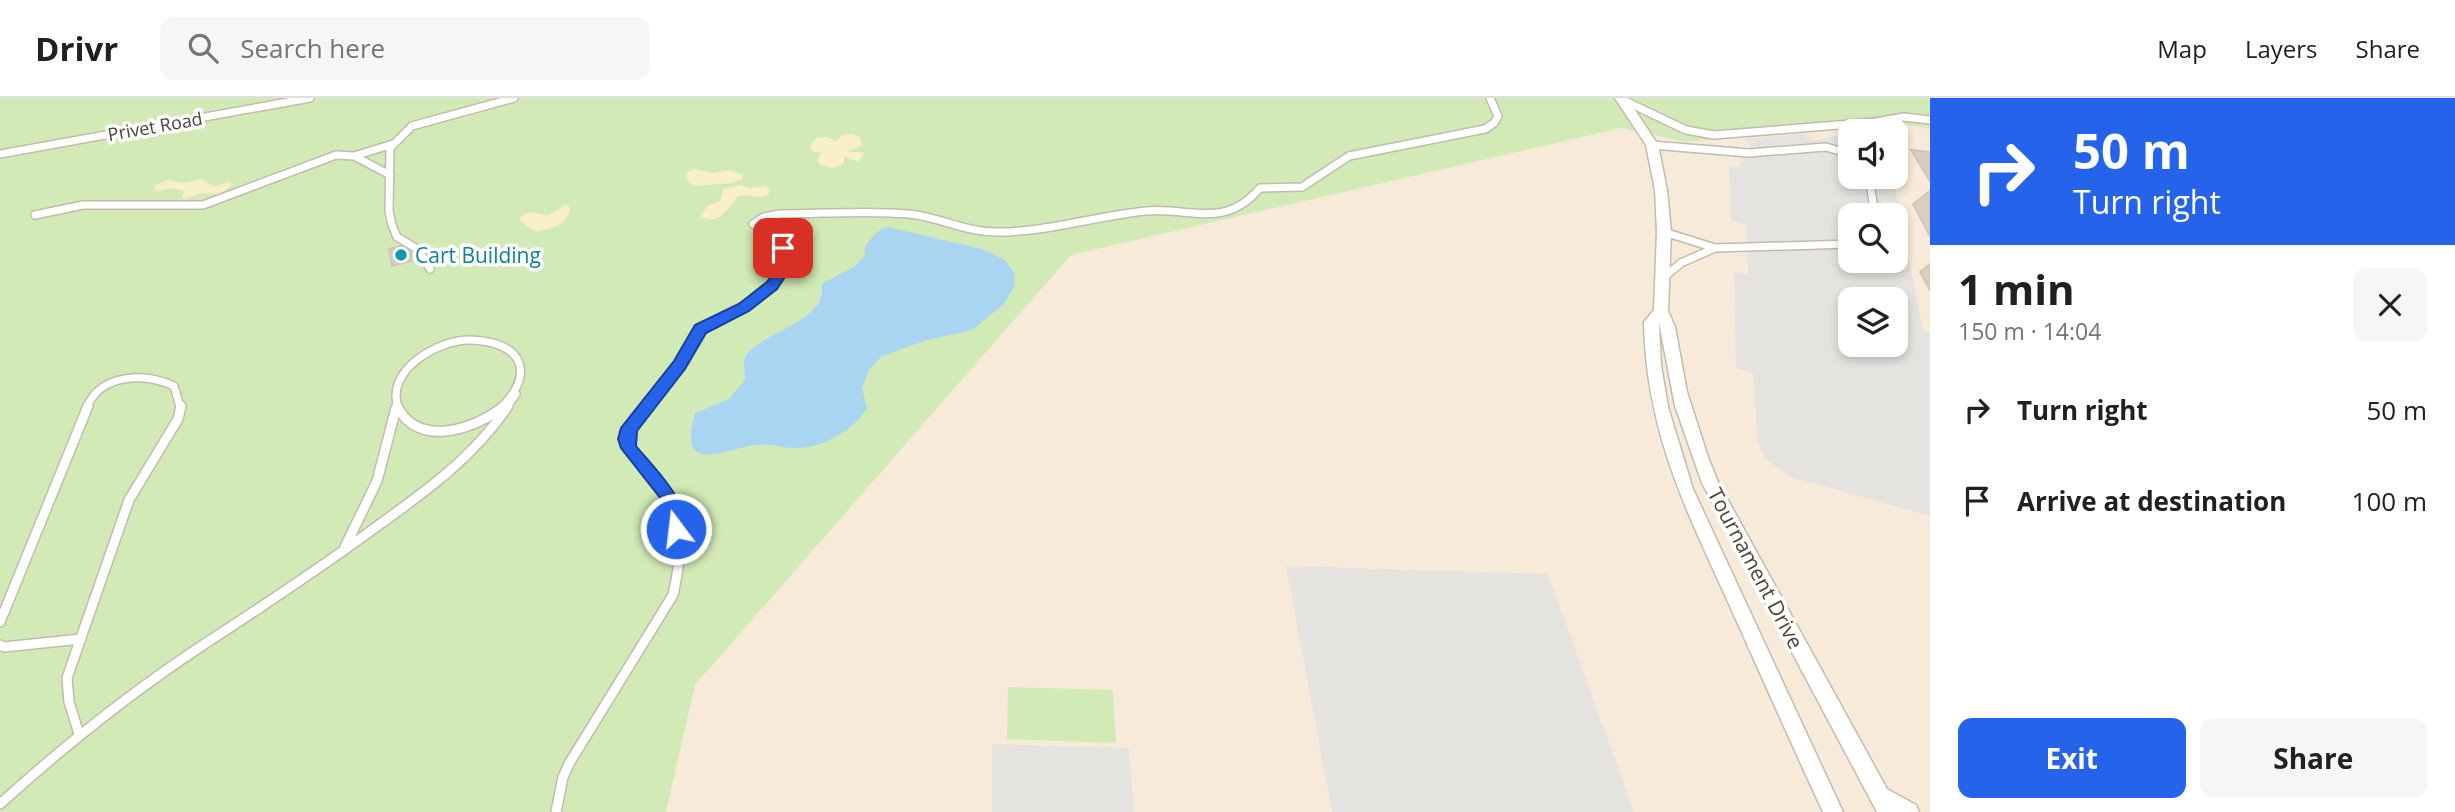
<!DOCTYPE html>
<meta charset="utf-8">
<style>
:root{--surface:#fff;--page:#f6f6f6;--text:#202124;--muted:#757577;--line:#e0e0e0;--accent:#2563eb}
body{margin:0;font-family:"Open Sans",sans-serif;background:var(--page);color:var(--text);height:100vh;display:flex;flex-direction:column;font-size:26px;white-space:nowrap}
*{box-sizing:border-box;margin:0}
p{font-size:23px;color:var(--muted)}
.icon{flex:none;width:38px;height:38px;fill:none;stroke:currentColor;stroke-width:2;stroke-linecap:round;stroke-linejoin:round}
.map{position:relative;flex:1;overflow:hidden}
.panel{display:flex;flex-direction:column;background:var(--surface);width:525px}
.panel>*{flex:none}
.hud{background:#2563eb;color:#fff;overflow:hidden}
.controls{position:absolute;left:1838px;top:21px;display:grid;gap:14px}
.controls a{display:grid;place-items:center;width:70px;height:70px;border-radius:14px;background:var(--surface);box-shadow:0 4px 10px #0003;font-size:35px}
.pin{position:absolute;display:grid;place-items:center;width:60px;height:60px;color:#fff;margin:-30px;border-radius:14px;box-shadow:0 4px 10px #0006}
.me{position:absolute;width:77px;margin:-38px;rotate:345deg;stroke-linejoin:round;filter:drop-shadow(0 0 5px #0008)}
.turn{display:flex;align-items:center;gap:24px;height:147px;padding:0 28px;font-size:32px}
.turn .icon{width:91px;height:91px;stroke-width:2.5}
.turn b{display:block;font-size:49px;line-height:60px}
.round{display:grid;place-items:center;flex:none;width:74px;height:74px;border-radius:14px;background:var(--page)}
.head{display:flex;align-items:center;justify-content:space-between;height:119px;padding:0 28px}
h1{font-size:42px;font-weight:700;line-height:52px}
.button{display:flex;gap:14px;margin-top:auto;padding:14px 28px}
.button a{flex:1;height:80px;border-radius:14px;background:var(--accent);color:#fff;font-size:28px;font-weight:700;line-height:80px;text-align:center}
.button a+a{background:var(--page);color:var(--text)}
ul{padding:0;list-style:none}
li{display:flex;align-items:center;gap:21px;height:91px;padding:0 28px}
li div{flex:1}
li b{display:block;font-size:26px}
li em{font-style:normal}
header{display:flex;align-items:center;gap:42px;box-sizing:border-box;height:98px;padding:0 35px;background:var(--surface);border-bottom:2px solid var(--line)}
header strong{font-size:33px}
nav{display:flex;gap:38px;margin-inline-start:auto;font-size:24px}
.search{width:490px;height:63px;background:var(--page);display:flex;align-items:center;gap:18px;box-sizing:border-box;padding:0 24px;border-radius:14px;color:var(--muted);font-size:26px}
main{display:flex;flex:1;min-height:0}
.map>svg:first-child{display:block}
</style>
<header>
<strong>Drivr</strong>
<div class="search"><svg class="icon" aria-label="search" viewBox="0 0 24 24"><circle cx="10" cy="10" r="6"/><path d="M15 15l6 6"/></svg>Search here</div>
<nav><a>Map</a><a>Layers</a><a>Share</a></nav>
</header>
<main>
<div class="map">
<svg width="1930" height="714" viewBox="0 0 1930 714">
<rect width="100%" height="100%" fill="#f6f3ec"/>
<path fill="#f7ead8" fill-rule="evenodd" d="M1898,26l32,5v683h-1264l29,-127 376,-430 550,-127 65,14zM1850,33h45v46h-45zM1850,117h45v46h-45zM1850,201h45v46h-45z"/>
<path fill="#d2eab5" d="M0,0h1930v31l-32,-5 -212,18 -65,-14 -550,127 -376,430 -29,127h-666z
M1008,589l105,3 3,53 -109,-4z"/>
<path fill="#f9efc9" d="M852,36l8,3 2,9 -15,5 18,2 -7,9 -14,-6v7c-8,6 -17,5 -26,0v-5l4,-5 -8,-1 -5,-5 7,-9 11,-1 8,4 8,-6z
M694,71l19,4 16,-3 14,5v4l-11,4 -38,3 -8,-8v-5z
M202,81l12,8 15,-5 5,2 -15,10 -17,-1 -18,6 -2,-2 2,-6 -12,-3 -14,3 -4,-2 1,-4 13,-5 15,3z
M740,87l10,3 15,-2 5,4 -2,5c-11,5 -18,-2 -29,1 -11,10 -18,31 -39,20l8,-11 13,-4 2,-12z
M566,106l4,4c-2,18 -20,21 -35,24l-16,-12c10,-14 19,-4 30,-5z"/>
<path fill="#e5e3e0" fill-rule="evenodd" d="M1805,36l8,7 27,-6 10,5v37h42l6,26 -16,-3 3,15h-35v46h45v-18l12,6 16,81 7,2v184l-139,-39 -23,-16 -10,-17 -5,-71 -17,-5 -2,-96 14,3 -2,-50 -15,-4 -2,-56 10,2 12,-20 -6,-8zM1850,201h45v46h-45z
M1286,468l262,8 86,238h-302z
M992,646l137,4 5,64h-142z"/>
<path fill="#a9d4f2" d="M888,129l94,22 23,11 9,13 1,12 -11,19 -32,26 -45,10 -45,16 -13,14 -7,18 5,20c-14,23 -46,41 -73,40 -12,0 -24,-5 -37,-3 -33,3 -80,33 -62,-32l33,-13 17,-20c0,-7 -2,-17 0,-22 9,-21 63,-32 75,-58 2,-4 2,-11 2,-16l33,-18 10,-11 -1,-6c7,-11 12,-19 24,-22z"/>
<path fill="#d8cfc1" stroke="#d3c7b4" stroke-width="2" d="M1911,52l19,2v29z
M1930,93v45l-17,-32z
M410,145l2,18 -20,5 -3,-17z
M1930,166v26l-10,-18z"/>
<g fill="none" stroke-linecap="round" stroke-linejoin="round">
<defs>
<path id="lane-far1" d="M1619,0l67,32 28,5 162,-13 28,-5 26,3
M1652,47l97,8 77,-6 24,7
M0,56l310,-56
M354,58l39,-12
M1869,79l6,38
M35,117l48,-10h120l133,-50 18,1 36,19
M1664,134l51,16 135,-4
M430,171l-11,-19 -22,-13 -5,-12 -3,-14 1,-63 22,-22 102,-28
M1663,180l18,-15 34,-15
M87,309c14,-34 58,-34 87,-21l6,21
M398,309c-13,-37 41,-68 73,-67 49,2 66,30 31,67
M507,309l9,-13
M644,309c12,-13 25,-26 35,-41 8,-12 11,-28 22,-37 21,-17 118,-49 75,-90 -7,-6 -15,-10 -23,-15l11,-7 16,-3c42,0 87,-4 129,0 31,3 55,18 88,18 51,0 99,-16 149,-21 45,-4 78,19 114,-23l42,-1 47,-31 136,-27 9,-6 4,-7 -8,-18"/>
<path id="lane" d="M397,308c21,43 79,23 107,0
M344,451l33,-68 19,-73
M0,524l88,-216
M0,547l4,2 77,-8
M79,636l-10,-32 -2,-24 62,-178 49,-81 3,-13
M0,706c63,-57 129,-110 200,-157 60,-39 119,-78 176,-120 49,-35 99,-71 132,-121
M556,714l7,-35 7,-15 103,-167c8,-34 13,-78 -11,-107 -13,-16 -29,-29 -36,-49l3,-11 16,-22"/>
<path id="street" d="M1615,0h12l31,47 9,45 4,42 -3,79 7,16 12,65 21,65 10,25 169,307 29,16 3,7h-42l-175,-329 -27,-77 -16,-84 2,43 7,42 25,82 150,323h-20c-32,-69 -63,-139 -94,-208 -44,-96 -83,-174 -85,-282l10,-12 3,-78 -2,-42 -9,-45z"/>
</defs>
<use href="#lane-far1" stroke="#c2bbae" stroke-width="10"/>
<use href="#lane" stroke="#c2bbae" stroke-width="12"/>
<use href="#street" stroke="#c2bbae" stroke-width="3"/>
<use href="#lane-far1" stroke="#fff" stroke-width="7"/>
<use href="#lane" stroke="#fff" stroke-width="9"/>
<use href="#street" fill="#fff" fill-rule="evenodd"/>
</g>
<path fill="#2563eb" stroke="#184099" stroke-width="2" d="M783,145l7,5v21l-13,20 -28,22 -43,22 -21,36 -48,62 -1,15c16,20 59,60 46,88h-12l-9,-35 -40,-51 -3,-9 3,-11 53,-67 21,-36 44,-21 28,-22 10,-14 -1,-20z"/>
<circle fill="#0f9aa8" stroke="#fff" stroke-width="2.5" cx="401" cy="157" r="7"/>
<g text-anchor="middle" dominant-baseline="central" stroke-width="7" stroke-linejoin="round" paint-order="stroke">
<g font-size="18" fill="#4b4439" stroke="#fff">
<text transform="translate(155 28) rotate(-10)">Privet Road</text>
</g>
<g font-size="21" fill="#0d838f" stroke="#fff" text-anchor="start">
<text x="415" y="157">Cart Building</text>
</g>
<g font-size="21" fill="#4b4439" stroke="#fff">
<text transform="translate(1756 470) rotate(62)">Tournament Drive</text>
</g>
</g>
</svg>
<div class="controls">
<a><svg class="icon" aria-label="sound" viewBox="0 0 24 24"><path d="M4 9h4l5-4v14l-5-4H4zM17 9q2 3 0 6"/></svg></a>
<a><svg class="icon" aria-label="search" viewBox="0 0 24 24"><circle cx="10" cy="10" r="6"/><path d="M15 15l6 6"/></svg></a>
<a><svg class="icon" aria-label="layers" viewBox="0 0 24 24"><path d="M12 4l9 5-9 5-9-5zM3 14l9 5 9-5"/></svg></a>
</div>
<div class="pin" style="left:783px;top:150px;background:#d93025"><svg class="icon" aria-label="arrive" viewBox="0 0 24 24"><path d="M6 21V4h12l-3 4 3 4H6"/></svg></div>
<svg class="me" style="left:676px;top:431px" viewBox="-20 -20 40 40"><circle r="17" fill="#2563eb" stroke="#fff" stroke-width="3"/><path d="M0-11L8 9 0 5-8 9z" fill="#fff"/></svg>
</div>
<section class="panel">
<div class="hud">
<div class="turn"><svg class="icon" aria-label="right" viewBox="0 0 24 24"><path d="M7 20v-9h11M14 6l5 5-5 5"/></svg><div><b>50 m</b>Turn right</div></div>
</div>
<div class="head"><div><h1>1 min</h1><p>150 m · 14:04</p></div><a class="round"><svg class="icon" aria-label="close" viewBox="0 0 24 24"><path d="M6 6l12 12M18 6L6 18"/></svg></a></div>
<ul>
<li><svg class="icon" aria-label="right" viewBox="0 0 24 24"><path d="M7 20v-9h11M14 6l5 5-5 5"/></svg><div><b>Turn right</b></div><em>50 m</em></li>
<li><svg class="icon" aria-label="arrive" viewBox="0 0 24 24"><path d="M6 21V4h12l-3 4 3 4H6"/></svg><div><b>Arrive at destination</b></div><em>100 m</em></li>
</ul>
<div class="button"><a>Exit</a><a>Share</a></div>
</section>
</main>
